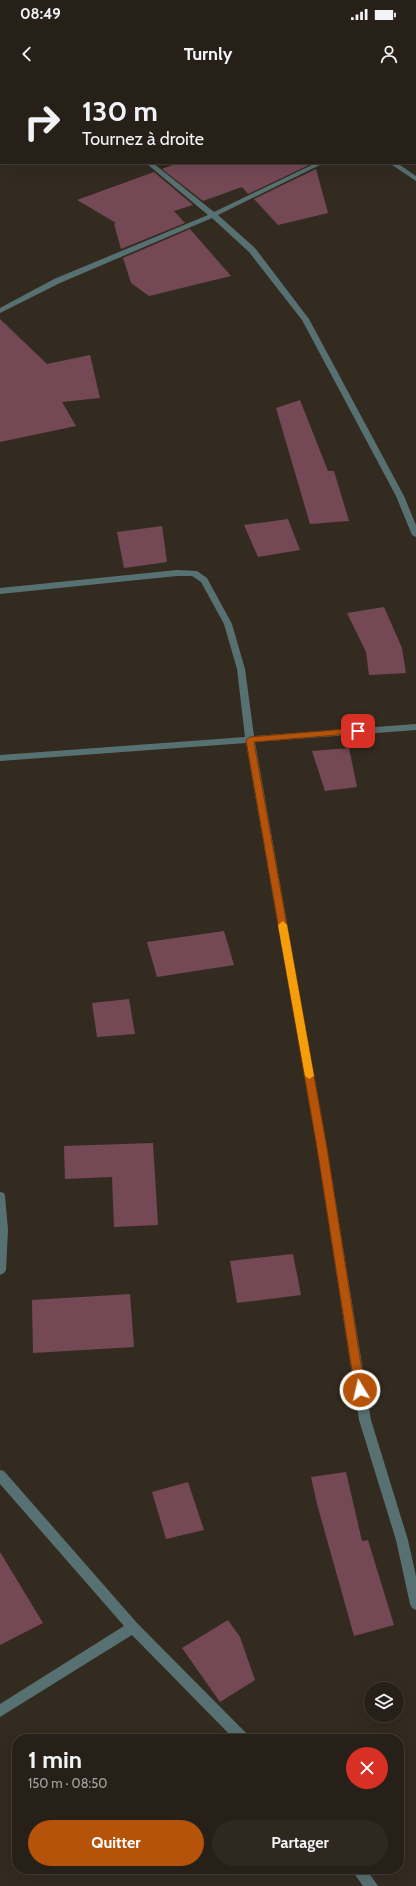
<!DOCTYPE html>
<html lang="fr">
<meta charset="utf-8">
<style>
:root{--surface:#262018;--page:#2e2821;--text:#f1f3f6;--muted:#a4a3a2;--line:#423e37;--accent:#b45309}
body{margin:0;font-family:Cabin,sans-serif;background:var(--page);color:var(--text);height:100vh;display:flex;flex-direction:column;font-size:15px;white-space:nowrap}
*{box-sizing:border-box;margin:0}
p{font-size:13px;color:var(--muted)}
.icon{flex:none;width:22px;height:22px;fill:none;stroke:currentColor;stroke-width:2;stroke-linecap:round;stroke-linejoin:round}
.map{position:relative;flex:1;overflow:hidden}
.panel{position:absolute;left:12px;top:1654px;width:392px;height:140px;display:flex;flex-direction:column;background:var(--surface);border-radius:16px;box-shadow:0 4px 16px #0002,0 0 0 1px var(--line)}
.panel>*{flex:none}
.top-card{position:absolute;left:0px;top:0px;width:416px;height:84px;box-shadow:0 4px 16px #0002,0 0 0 1px var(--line);background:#262018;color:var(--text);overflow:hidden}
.fabs{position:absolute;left:364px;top:1602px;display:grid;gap:8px}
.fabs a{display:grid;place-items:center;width:40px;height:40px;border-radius:50%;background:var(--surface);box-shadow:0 4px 16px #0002,0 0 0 1px var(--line);font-size:20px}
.pin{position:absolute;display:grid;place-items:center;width:34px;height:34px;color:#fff;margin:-17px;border-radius:8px;box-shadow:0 2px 6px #0006}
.me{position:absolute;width:44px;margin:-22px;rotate:351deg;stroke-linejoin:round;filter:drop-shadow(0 0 3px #0008)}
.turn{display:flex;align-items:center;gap:14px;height:84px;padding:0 16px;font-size:18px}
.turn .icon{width:52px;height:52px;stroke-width:2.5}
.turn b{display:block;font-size:28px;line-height:34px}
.round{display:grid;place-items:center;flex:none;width:42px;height:42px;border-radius:21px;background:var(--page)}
.overview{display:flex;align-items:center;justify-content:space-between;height:68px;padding:0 16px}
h1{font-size:24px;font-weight:700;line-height:30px}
.action{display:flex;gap:8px;margin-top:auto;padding:8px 16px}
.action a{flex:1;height:46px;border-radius:24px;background:var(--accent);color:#fff;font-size:16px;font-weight:700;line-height:46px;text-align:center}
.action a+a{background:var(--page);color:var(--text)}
.status{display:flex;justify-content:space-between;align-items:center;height:28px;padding:0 20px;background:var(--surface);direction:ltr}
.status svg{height:11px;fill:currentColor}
header{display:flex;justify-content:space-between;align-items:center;height:52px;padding:0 16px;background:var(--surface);font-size:18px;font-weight:700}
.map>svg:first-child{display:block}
</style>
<div class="status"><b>08:49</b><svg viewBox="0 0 49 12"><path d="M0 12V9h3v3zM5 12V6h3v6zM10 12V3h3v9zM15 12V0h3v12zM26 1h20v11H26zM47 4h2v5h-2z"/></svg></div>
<header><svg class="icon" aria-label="back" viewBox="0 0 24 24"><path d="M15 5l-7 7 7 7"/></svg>Turnly<svg class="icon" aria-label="person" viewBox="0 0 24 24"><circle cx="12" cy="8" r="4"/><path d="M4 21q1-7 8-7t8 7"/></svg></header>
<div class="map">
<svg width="416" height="1806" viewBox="0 0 416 1806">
<rect width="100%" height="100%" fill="#332b20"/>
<path fill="#754856" d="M178,83h135l-65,31 -6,-7 -39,14 -41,-32z
M316,89l12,44 -50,12 -24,-26z
M154,92l39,33 -19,6 11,12 -64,26 -7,-25 2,-1 -39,-23z
M190,149l41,47 -82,20 -18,-13 -8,-25z
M0,239l47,45 43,-9 10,43 -38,4 14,24 -76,16z
M300,320l28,71h6l15,50 -39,3 -34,-116z
M288,439l12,31 -42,7 -14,-32z
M162,446l5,36 -43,6 -7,-36z
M384,527l18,41 4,25 -37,2 -3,-23 -19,-39z
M349,668l8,39 -32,4 -13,-40z
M224,851l10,34 -77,12 -10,-35z
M129,919l6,35 -38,3 -5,-34z
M153,1063l5,82 -44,2 -2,-50 -47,2 -1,-33z
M293,1174l8,41 -64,8 -7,-42z
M130,1214l4,53 -101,6 -1,-53z
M346,1392l16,69 6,-1 26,85 -40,11 -37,-132 -6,-27z
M188,1402l16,48 -38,9 -14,-47z
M0,1472l43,71 -43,22z
M228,1540l12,17 15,43 -35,22 -38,-54z"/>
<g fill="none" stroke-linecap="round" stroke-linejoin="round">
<path fill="#577071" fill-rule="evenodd" d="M245,0h8v1h-8z
M415,39h1v4h-1z
M146,83h7l61,49 102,-49h8l-106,52 37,33 54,71 95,177 12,29v12l-4,-2 -16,-39 -94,-176 -53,-68 -37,-34 -152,65 -60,30v-5l54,-29 154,-64z
M389,83h8l19,13v5z
M177,490l20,1 10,7 25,46 13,45 9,67 162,-12v6l-161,12 72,406 44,272 37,120 8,36v34l-4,-2 -2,-4 -14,-64 -37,-120 -42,-272 -71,-405 -246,18v-6l245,-18 -8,-68 -13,-45 -23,-42 -9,-6h-15l-177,18v-6z
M0,1112l4,1 1,3 3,34 -2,40 -2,3 -4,2z
M0,1390l4,1 133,152 111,112 1,4h-15l-102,-104 -132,82v-13l124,-78 -124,-142z
M351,1789h15l12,17h-15z"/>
</g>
<path fill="#b45309" stroke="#753606" d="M358,648l4,3 -1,2 -107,9 73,406 38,242 -1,3h-8l-1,-3 -38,-242 -71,-408 4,-3z"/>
<path fill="#f59e0b" d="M283,841l4,4 27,151 -5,3 -4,-3 -27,-151z"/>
</svg>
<div class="fabs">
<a><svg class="icon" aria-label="layers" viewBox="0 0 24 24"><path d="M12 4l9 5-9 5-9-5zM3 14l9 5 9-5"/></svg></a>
</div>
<div class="pin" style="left:358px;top:651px;background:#d93025"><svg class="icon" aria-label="arrive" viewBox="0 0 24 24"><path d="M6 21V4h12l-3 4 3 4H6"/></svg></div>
<svg class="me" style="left:360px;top:1310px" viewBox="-20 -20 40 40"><circle r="17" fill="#b45309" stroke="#fff" stroke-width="3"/><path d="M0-11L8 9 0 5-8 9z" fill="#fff"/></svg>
<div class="top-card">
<div class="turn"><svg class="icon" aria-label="right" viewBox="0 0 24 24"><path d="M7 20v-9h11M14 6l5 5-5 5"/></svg><div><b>130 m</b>Tournez à droite</div></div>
</div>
<section class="panel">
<div class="overview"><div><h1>1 min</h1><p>150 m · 08:50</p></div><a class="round" style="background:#d93025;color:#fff"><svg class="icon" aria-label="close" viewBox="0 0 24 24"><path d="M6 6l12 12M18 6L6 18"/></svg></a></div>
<div class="action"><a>Quitter</a><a>Partager</a></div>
</section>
</div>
